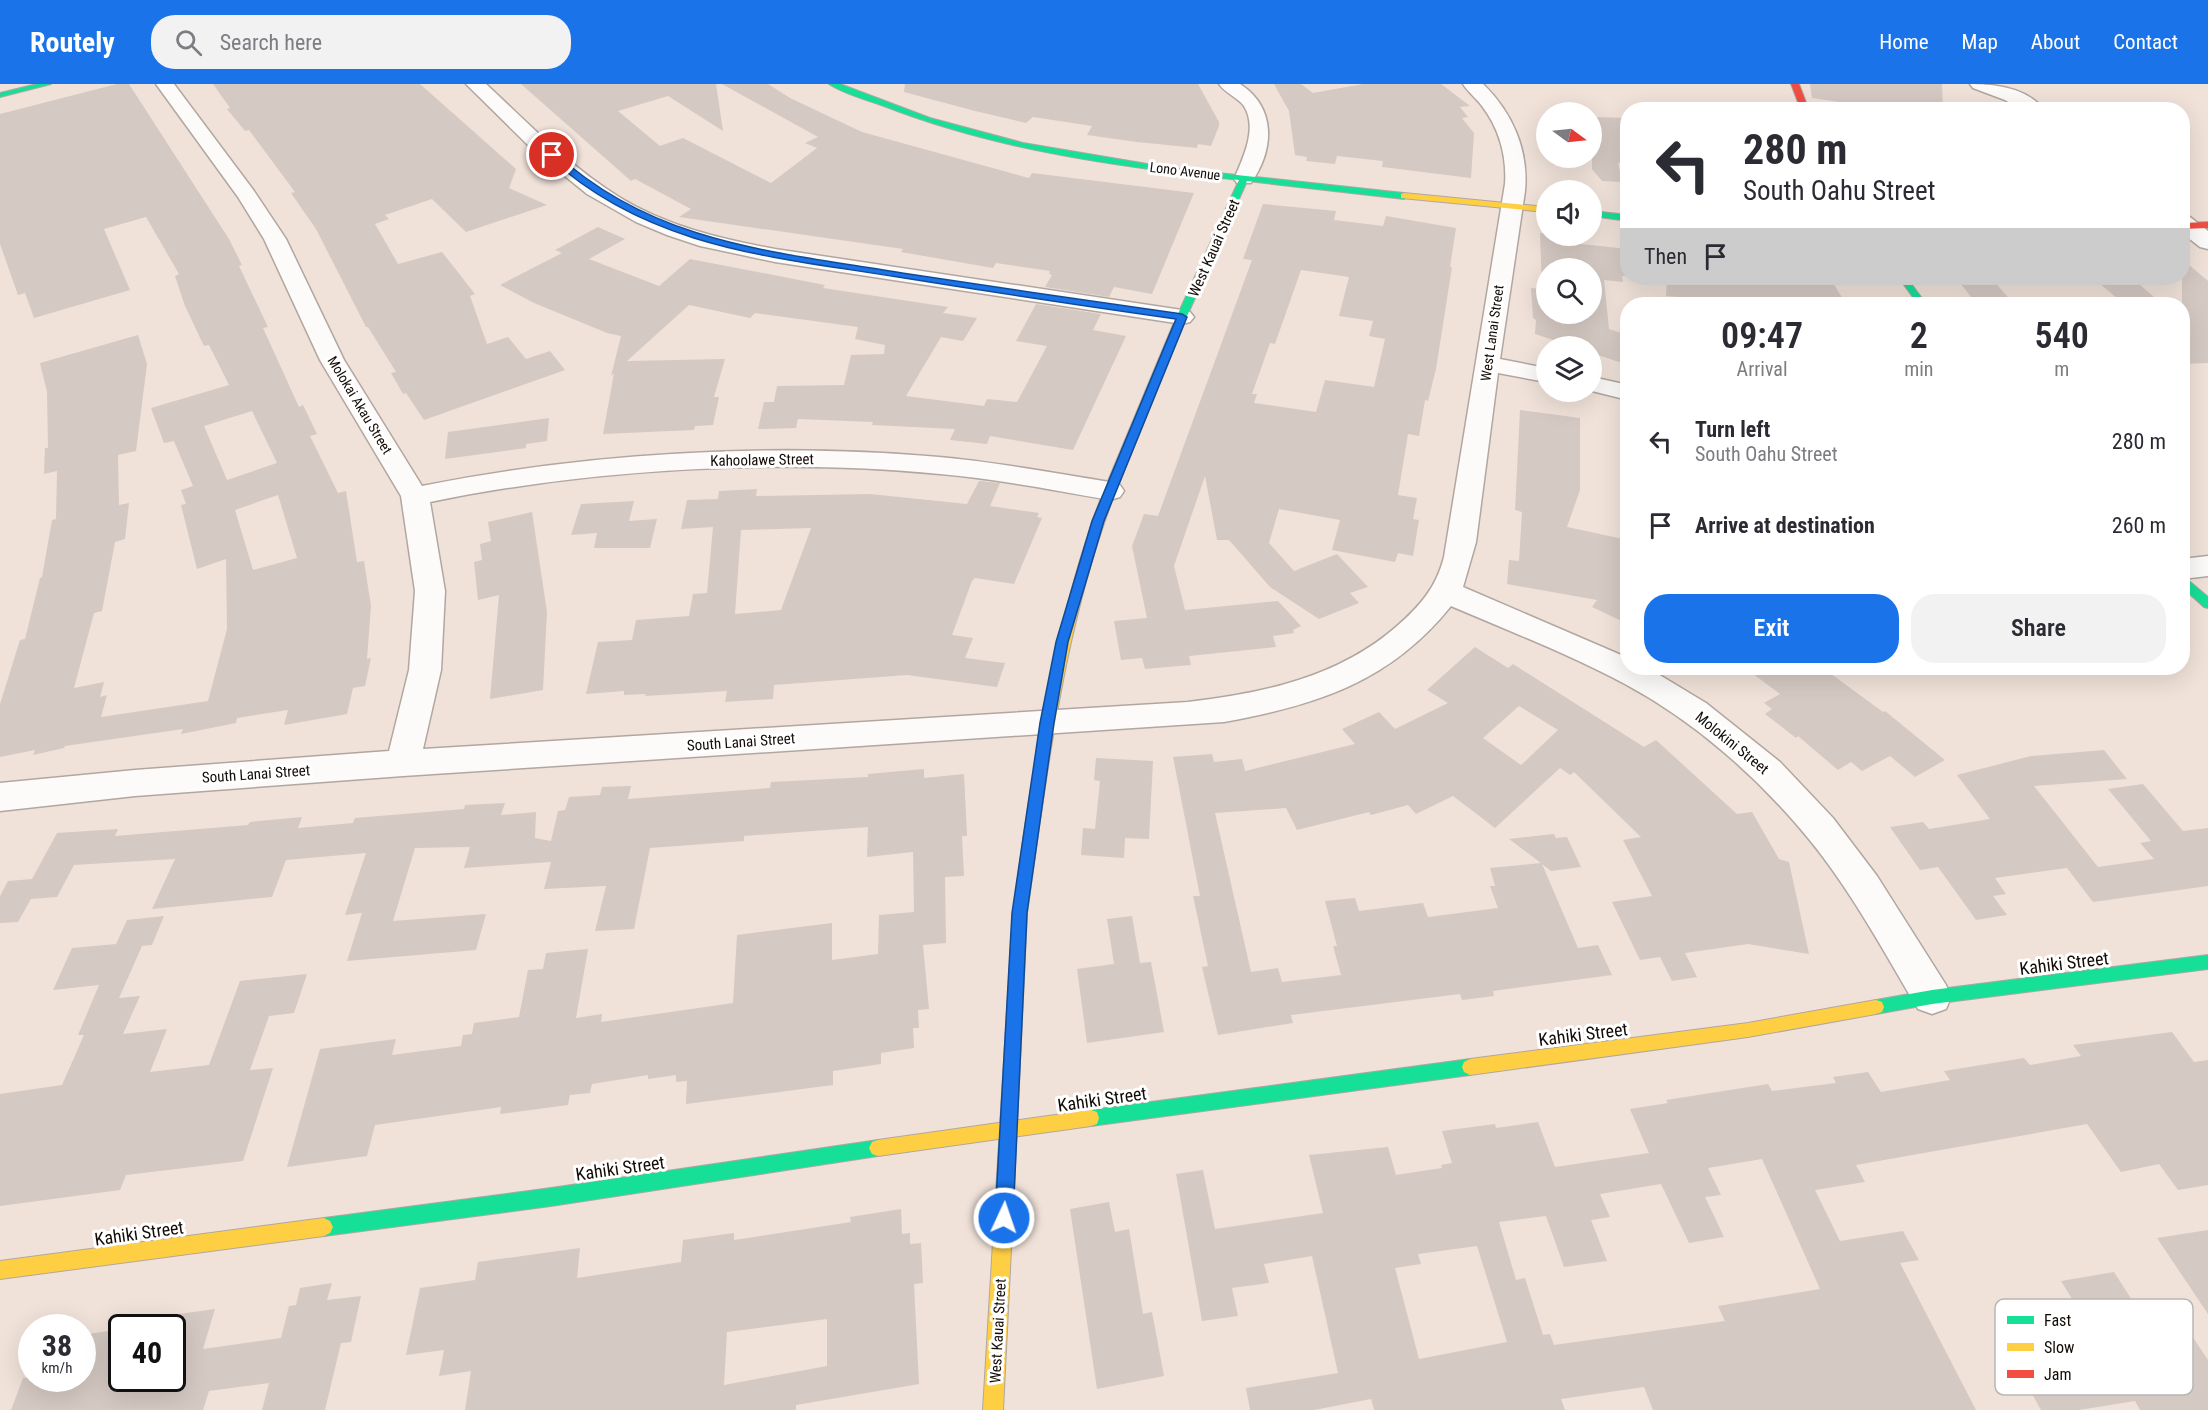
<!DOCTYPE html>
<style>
:root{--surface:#fff;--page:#f2f2f3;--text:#2b2b33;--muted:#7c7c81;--accent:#1a73e8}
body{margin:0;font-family:"Roboto Condensed",sans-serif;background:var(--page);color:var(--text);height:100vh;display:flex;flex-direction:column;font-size:22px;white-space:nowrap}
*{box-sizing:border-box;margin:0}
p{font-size:20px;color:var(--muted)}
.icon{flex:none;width:33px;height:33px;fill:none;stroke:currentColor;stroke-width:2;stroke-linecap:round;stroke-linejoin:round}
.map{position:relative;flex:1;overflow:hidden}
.side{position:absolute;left:1620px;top:213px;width:570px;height:378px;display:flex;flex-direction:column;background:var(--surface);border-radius:24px;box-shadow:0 6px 24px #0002}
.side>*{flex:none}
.banner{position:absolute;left:1620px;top:18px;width:570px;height:183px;border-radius:24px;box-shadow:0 6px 24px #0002;background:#fff;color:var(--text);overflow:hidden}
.needle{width:39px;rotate:105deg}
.fabs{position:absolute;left:1536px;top:18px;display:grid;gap:12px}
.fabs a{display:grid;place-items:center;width:66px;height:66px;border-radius:50%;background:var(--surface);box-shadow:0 6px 24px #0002;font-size:30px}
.speed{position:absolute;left:18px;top:1230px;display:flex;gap:12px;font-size:30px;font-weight:700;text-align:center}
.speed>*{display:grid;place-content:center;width:78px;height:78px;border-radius:50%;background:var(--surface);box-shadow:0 6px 24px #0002;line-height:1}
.speed small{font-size:15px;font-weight:400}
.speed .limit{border:3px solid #111;border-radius:9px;background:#fff;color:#111}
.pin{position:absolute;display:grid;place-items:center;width:51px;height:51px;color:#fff;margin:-26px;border:3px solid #fff;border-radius:50%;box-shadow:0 2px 6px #0007}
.me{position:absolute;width:66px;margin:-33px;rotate:3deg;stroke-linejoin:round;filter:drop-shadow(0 0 4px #0008)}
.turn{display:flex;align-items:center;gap:21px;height:126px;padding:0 24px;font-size:27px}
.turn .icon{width:78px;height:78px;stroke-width:2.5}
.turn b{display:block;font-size:42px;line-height:51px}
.then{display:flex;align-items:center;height:57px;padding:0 24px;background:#0003;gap:12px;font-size:22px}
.eta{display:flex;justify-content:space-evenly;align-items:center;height:102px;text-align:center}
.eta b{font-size:36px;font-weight:600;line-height:42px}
.cta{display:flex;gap:12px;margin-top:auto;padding:12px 24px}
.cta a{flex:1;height:69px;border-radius:24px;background:var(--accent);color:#fff;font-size:24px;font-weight:600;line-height:69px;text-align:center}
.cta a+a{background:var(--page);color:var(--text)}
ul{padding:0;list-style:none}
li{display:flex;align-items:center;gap:18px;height:84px;padding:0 24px}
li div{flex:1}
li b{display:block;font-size:22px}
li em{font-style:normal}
header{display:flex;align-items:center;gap:36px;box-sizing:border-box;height:84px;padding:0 30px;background:var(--accent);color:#fff}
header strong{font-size:28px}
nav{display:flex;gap:33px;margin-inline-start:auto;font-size:21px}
.search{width:420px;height:54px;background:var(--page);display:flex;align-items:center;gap:15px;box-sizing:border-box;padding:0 21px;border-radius:24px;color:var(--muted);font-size:22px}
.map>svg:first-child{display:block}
</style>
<header>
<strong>Routely</strong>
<div class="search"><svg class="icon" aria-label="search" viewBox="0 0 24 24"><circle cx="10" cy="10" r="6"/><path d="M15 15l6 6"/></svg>Search here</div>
<nav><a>Home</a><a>Map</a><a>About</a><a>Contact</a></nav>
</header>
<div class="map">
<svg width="2208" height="1326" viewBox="0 0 2208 1326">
<rect width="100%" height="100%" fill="#f0e2d9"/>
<path fill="#d5c9c3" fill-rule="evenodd" d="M117,0h12l100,155 13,26 -3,1 29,61 -5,1 36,79 4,-2 14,29 -7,2 28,57 8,-2 11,71 7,-1 7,45 -4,53 4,-1 -6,28 -12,2 -6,26 -63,11 4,-15 -51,8 -1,5 -55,11 2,-5 -118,17 -1,2 -31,7 2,-5 -35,7v-53l20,-64 5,-1 15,-61 2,-1 10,-57 4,-1 1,-48 -13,3 1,-26h3l-1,-56 -7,-29 98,-28 9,29 -11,87 -18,4 1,50 10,-2 -4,36 -10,3 -13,69 -8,2 -20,75 30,-6 -4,15 7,-2 -6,22 107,-16 19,-72 -1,-70 -29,10 -16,-64 5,-1 -5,-14 12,-4 -19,-45 -10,2 -13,-35 78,-23 -20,-40 -5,1 -19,-40 -10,-30 4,-2 -33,-57 -42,12 26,61 -96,28 -9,-25 -7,2 -18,-51v-130zM252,327l25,52 -50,17 -23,-54zM278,411l19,63 -44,12 -18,-60z
M213,0h207l96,85 -7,19 38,17 -81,27 -34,-33 -47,16 4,4 -14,5 23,40 44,-12 33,42 -5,2 17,48 21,-7 18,22 24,-8 15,19 -141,50 -18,-27 -3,1 -12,-21 5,-1 -28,-45h-2l-50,-98 -25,-36 4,-1 -46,-62 -4,1 -18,-22 3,-1z
M521,0h195l7,47 -55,-35 -50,15 42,35 23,-8 88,45 46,-35 -12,-5 13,-6 -96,-53h46l22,14 72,34 167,46 3,-5 162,20 -42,101 -38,-7 -5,10 -64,-10 7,-12 -3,-1 1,-3 -54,-8 -3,5 -92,-16 2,-3 -224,-32 12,-8 -56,-30 -4,2z
M905,0h293l21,38v4l-8,20 -13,-2 -1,4 -60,-6 -50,-7 5,-9 -59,-9 -7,6 -51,-12 -71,-19z
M1274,0h27l12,9 50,-9h78l29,22 -10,1 8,10 -6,1 12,15 -3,45 -89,-11 1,-6 -46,-5 -2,8 -29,-3 1,-4 -12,-2 -6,-44z
M1810,0h132l1,26h-70v-3l-61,-9z
M1592,33l36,1v45h-10l4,19 -20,-1 -10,-12z
M1263,120l73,7 -2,9 49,6 3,-10 70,12 -6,39h2l-16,102 -8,32 -3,-1 -6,36 -11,-2 -10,61 19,3 -4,21 6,1 -6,36 -15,-3 -3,9 -63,-12 8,-30 -61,-11 -10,34 25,28 43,-17 31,33 -18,6 9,10 -40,16 -49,-32 -41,-47h-12l-12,-64 -31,90 11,44 93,-9 23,25 -8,4 1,3 -21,3 3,11 -87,9 2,9 -46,4 -3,-11 -21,2 -7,-39 33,-3 -15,-72 12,-32 14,2 94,-256 -9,-1zM1301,186l48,7 -10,39 34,5 -4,15 16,3 -11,48 -49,-7 -9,32 -62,-9 3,-9h-5l18,-51 5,1z
M598,143l27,12 -36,20 70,27 31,-27 135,26 -2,3 125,19 -5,6 34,5 -14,23 -22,-4 -35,59 78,10 3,-7 30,3 30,-56 -31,-5 20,-37 65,10 -8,16 33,6 -53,114 -83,-14 -3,8 -37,-4 5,-11 -83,-4 1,-3 -75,-3 -2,9 -38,1 6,-27h10l3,-16 67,-1 7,-30 33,-1 1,-9 -30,-6 3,-12 -103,-14 -5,5 -61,-13 -62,56 98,-2 -11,38h5l-6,28 -18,1 -1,4 -91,4 11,-61 -3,3 10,-40 -14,-3 -73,-30 -34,-18 62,-32 -7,-3z
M1540,149l31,3 1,7 56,6v27h-6l1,6 -19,-2 5,49 19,6v30l-36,-12v-7h-20l-37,-12 1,-14 -3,-2 -2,-30 11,1zM1546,184h46v46h-46z
M2182,175l26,22v82l-26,1z
M1667,194h163l16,26 -84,-1 -96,-7z
M1956,194h35l23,26 -38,-1z
M2093,194h39l30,26h-38z
M1520,326l60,8v72l-13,37 61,13v84l-36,-17 5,-7 -90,-16 2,-24 10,1 3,-49 -7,-2z
M549,334l-2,23 -21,3v4l-81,11 3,-27z
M979,397l21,2 -10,23 49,7 -2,4 5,1 -28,66 -39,-6 -3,3 -20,54 21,3 -8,20 40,5 -8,24 -90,-12 -133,10 -1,14 -48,3 2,-11 -82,5 1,-2 -22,1v-4l-38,3 12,-52 34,-2 4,-20 53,-4 4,-22 14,-1 6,-66 -32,2 6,-29 31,-1 1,-8 38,-2 -1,7 114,-2 97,10zM811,444l-30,82 -46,4 6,-84z
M634,417l-5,20 28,-2 -7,29h-56l3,-15 -26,2 10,-31z
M532,428l15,100 -4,78 -53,9 9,-104 -21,5 -4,-38 8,-2 -2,-16 11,-3 -3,-19z
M1475,563l33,21 5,-4 131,83 12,-7 81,74 15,-2 27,47 10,3 20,92 -61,-10 -63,9 12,24 -25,4 -12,-24 -20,3 -28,-58 40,-6 -29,-56 18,-3 -67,-65 -4,3 -10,-7 -65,60 -42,-32 -37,18 -8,-9 -37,10 -2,-3 -72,18 -11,-22 -71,5 36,159 27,-4 4,14 59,-7 -8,-29h4l-12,-45 30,-3 4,13 64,-8 5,14 70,-9 -8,-22h5l-5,-18 51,-5 -32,-24 45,-5 2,4 11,-1 14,30 -30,4 -9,-7 36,84 20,-3 14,30 -119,16 1,5 -32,4 -2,-6 -169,21 2,8 -75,12 -16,-68 6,-1 -15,-70h7l-27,-139 39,-3 2,8 28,-3 3,12 110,-27 -13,-15 37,-17 16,17 53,-26 -21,-13zM1519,622l39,24 -37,35 -38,-27z
M1745,584h78l60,44 2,-1 60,49 -30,17 -25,-21 -28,15 -11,-9 -13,8 -40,-34 -2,2 -31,-24 7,-5 -8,-6 16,-9z
M2104,666l23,29 -93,7 64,81 56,-8 -14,-16 11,-2 -43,-52 35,-5 40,47 25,-3v58l-115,16 -26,-34 -72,10 11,16 -13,2 14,19 -31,5 -38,-53 -18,3 -30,-43 33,-5 6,7 61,-10 -33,-44 74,-19z
M1096,674l57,3 -4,78 -24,-1 -1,20 -43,-3 2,-27 12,1 5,-48 -6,-1z
M924,685v9l40,-4 3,62h-5l2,40 -19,1 1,66 -23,2 6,64 -11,1 1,18h-6l1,20 -33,5v11l-48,7v14l-147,19 1,-23 -11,1v-7l-28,4v-4l-56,9 -2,9 -20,2 -2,10 -68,9 1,-7 -126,18 -8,31 -80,11 33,-118 76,-10 -4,16 69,-9 2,-11 9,-1 2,-11 45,-6 9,-47 15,-1 3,-16 42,-4 -12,69 26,-4 -1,8 132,-19 4,-68 95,-12v37l46,-6 1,-39 35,-3 -1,-60 -46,5 1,-30 -124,9v5l-94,7 -16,81 -39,2 11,-45 -62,3 7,-27 -87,6 6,-21 -55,1 -22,73 93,-7 -10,36 -129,11 15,-48 -17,2 21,-62 -80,7 -14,37 -120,12 23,-50 -101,6 -17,32 -26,2 -13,23 -18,1v-27l8,-15 24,-2 25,-46 61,-4 -3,7 133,-11 2,-3 52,-5 -4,11 55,-5 2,-5 109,-9 1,-4 40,-2 -4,12 35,-3 -1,26 16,3 7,-30 7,-1 4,-13 31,-2 2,-8 29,-1 -3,13 142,-11 1,-6 97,-5v-3z
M164,832l-12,29 -10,1 -23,52 21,-2 -17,38 44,-5 -17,43 59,-7 31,-84 67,-7 -13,39 -25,3 -19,54 23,-2 -30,93 -117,14 -6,15 -120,16v-112l62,-9 22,-50h-6l21,-50 -46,5 19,-42 44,-4 11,-24z
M1132,832l8,47 11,-1 13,70 -77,11 -10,-74 37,-5 -7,-45z
M2172,948l22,30 14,-2v125l-30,5 -19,-26 -38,8 -34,-48 -231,41 9,17 -50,8 25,51 63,-10 16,29 -19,3 76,147h-323l-9,-23 -83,12 4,11h-191l-3,-11 -57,11h-64l-4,-22 92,-15 -26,-117 -48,8 5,19 -37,5 6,28 -36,5 -26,-147 27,-4 12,59 108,-16 -14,-58 79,-8 8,28 46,-7 -1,-3 11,-2 -10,-32 53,-7 1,4 42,-6 17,45 94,-14 -19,-44 38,-6 -2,-3 102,-16 4,7 64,-8 -3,-6 35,-5 13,20 69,-12 -6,-9 80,-13 6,7 51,-9 -8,-11zM1762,1075l58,130 -102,17 7,15 -171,24 -4,-11 -7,1 -18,-57 -9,2 -17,-58 47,-6 18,51 43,-6 -16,-41 19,-3 -10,-23 61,-10 28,59 35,-6 -19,-40 16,-2 -13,-27zM1477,1162l30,96 -88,17 -24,-91 26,-4 -3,-10z
M1109,1118l6,30 14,-3 14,85 9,-2 12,64 -67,13 -27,-180z
M901,1125l1,25 8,-1v11l11,-1 2,40 -9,1 5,100 -123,21v5h-331l6,-39 -32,5 5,-26 -38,5 14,-67 55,-8 3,-18 102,-14 -3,30 104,-16 2,-22 51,-7v7l117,-18 -1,-5zM827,1235v47l-103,19 3,-53z
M2208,1146v84l-51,-76z
M2114,1188l34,53 32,-7 28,42v50h-68l-5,-9 -56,9h-38l-28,-50 87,-16 -39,-63z
M332,1199l-5,17 34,-4 -10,46 -10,1 -16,67h-63l7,-27 -60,8 -6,19h-192l12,-32h59v-43l40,-6v15l-12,34h62v-63l43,-6 -12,40 78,-11 8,-32 7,-1 4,-17z"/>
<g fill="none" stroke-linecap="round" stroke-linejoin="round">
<defs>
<path id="street" d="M156,0h18l80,107 32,48 58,121 78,126c165,-33 350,-44 517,-29 57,5 114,16 171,25l10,3 4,6 -4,6 -10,3c-57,-10 -113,-21 -170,-26 -162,-16 -351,-5 -510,28l15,89 -4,79 -18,79 765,-47c75,-9 149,-24 208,-75 24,-21 40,-39 48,-70l61,-373c2,-28 -6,-56 -23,-78 -6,-8 -14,-14 -19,-22h20c29,28 46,66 42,107l-25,168 46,9v14l-48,-9 -22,169 -13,45 165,71v10h20l58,35 74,59 53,56 44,58 69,109 5,12 -5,12 -14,5 -14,-5c-34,-57 -67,-119 -110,-171 -50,-61 -114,-117 -183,-154 -56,-30 -116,-53 -174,-78 -61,76 -134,99 -227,116l-821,54 -268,20 -135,15v-28l135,-13 254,-19 20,-81 6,-79 -14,-95 -81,-136 -56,-121 -26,-42z
M466,0h20c42,39 83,82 133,113 47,29 102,42 156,52l407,61 8,2 4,5 -4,5 -8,2 -407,-62 -75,-16 -33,-11 -31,-13 -49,-28 -53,-43z
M1219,0h21c37,24 34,66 11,99h-14l-3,-4c9,-21 24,-51 10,-73 -7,-9 -19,-13 -25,-22z
M1970,0c25,0 58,4 74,26h-23l-16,-10 -32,-12z
M2182,132l8,1 18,14v18l-8,-2 -18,-14z
M1592,293l36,8v15l-36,-9z
M2208,472v20l-26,3v-20z"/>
<path id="fast" d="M37,0h14l-51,13v-4z
M829,0h11l90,34 93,25 148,25 233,25 4,3 -4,3 -157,-18 -64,144 -70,173 -6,4 -6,-4 72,-173 66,-145c-120,-13 -242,-30 -355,-74 -17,-6 -40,-12 -55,-22z
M1592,127l36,4v6l-36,-5z
M1899,194h8l19,26h-8z
M2182,491l26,22v11l-4,-1 -22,-20z
M1032,737l5,2 2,4 -12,86 -14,296 -3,6 -6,3 -6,-3 -3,-6 18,-296 12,-86 2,-4z
M2208,871v14l-276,35 -56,10 -6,-2 -2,-5 2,-5 6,-2 56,-10z
M1470,975l6,3 2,5 -2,5 -6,3 -379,51 -6,-2 -2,-6 2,-6 6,-2z
M878,1056l6,2 3,6 -3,6 -6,2 -327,50 -227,30 -6,-3 -3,-6 3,-6 6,-3 227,-30z"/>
<path id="slow" d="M1404,109l142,14v5l-145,-14v-4z
M1107,410l6,4c-40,107 -58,217 -74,329l-2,4 -5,2 -5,-2 -2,-4c17,-112 36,-222 76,-329z
M1876,916l6,2 2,5 -2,5 -6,2 -128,23 -278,38 -6,-3 -2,-5 2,-5 6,-3 278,-36z
M1091,1026l6,2 2,6 -2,6 -6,2 -213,30 -6,-2 -3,-6 3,-6 6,-2z
M1004,1116l6,3 3,6 -10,201h-20l12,-201 3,-6z
M324,1134l6,3 3,6 -3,6 -6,3 -324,43v-18z"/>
<path id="jam" d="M1791,0h8l10,26h-8z
M2208,138v6l-26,1v-6z"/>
</defs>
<use href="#street" stroke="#b1a7a0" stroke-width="3"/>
<use href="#fast" stroke="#b1a7a0" stroke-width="2"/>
<use href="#slow" stroke="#b1a7a0" stroke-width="2"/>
<use href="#jam" stroke="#b1a7a0" stroke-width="2"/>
<use href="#street" fill="#fdfbf9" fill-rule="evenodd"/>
<use href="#fast" fill="#16e098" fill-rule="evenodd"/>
<use href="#slow" fill="#ffcf43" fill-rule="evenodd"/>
<use href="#jam" fill="#f24e42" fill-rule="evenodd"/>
</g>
<path fill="#1a73e8" stroke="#114b97" stroke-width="1.5" d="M549,69h6c99,91 221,99 347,120 93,14 187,28 280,41l5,3 -83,204 -36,121 -14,81 -27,190 -14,305 -3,6 -6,3 -7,-3 -2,-6 17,-305 28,-190 16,-81 36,-121 84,-202c-93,-13 -185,-27 -278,-42 -126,-20 -250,-29 -349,-120z"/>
<g text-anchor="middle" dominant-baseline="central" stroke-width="6" stroke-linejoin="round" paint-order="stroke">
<g font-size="14" fill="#130b06" stroke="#fff">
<text transform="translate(1185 87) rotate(7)">Lono Avenue</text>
<text transform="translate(1492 249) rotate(-82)">West Lanai Street</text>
<text transform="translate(360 321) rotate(59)">Molokai Akau Street</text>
</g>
<g font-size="15" fill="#130b06" stroke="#fff">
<text transform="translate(1214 164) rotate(-66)">West Kauai Street</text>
<text transform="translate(762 376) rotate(-1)">Kahoolawe Street</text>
<text transform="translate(741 658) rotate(-4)">South Lanai Street</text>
<text transform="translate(1732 659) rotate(39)">Molokini Street</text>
<text transform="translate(256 690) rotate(-4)">South Lanai Street</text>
<text transform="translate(998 1247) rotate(-87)">West Kauai Street</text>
</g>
<g font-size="18" fill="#130b06" stroke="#fff">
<text transform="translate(2064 879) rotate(-7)">Kahiki Street</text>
<text transform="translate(1583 950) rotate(-7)">Kahiki Street</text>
<text transform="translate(1102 1015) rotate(-8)">Kahiki Street</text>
<text transform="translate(620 1084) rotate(-8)">Kahiki Street</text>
<text transform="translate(139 1149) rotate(-8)">Kahiki Street</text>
</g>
</g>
<rect x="1995" y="1215" width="198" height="96" rx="9" fill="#fff" stroke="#b8b6b4" stroke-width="1.5"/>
<rect x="2007" y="1232" width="27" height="8" fill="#16e098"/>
<rect x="2007" y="1259" width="27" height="8" fill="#ffcf43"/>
<rect x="2007" y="1286" width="27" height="8" fill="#f24e42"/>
<g font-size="16" fill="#130b06">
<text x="2044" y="1242">Fast</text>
<text x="2044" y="1269">Slow</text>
<text x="2044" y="1296">Jam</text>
</g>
</svg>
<div class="fabs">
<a><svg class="needle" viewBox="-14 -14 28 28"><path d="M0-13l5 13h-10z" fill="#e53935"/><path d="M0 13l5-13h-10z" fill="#7c7c81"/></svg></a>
<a><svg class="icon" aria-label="sound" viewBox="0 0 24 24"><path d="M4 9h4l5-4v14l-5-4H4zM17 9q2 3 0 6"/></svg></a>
<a><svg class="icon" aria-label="search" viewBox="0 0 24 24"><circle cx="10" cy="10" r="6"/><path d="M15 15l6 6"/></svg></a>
<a><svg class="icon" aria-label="layers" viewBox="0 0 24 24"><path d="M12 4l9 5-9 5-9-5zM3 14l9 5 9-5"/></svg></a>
</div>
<div class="speed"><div>38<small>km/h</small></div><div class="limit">40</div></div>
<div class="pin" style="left:552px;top:71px;background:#d93025"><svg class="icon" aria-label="arrive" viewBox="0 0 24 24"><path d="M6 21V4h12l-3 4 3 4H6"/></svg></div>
<svg class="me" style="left:1004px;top:1134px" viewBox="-20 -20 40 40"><circle r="17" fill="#1a73e8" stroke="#fff" stroke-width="3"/><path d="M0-11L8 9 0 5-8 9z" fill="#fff"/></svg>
<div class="banner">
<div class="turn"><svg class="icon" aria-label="left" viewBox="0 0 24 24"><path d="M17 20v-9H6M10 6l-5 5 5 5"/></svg><div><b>280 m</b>South Oahu Street</div></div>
<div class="then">Then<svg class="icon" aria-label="arrive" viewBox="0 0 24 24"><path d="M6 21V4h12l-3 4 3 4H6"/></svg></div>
</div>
<section class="side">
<div class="eta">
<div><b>09:47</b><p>Arrival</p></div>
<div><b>2</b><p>min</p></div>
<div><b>540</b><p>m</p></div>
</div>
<ul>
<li><svg class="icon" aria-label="left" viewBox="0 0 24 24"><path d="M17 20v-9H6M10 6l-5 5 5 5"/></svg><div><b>Turn left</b><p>South Oahu Street</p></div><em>280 m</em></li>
<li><svg class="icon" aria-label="arrive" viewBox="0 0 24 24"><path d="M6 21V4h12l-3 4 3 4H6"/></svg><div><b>Arrive at destination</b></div><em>260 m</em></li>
</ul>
<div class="cta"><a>Exit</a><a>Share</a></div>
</section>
</div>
